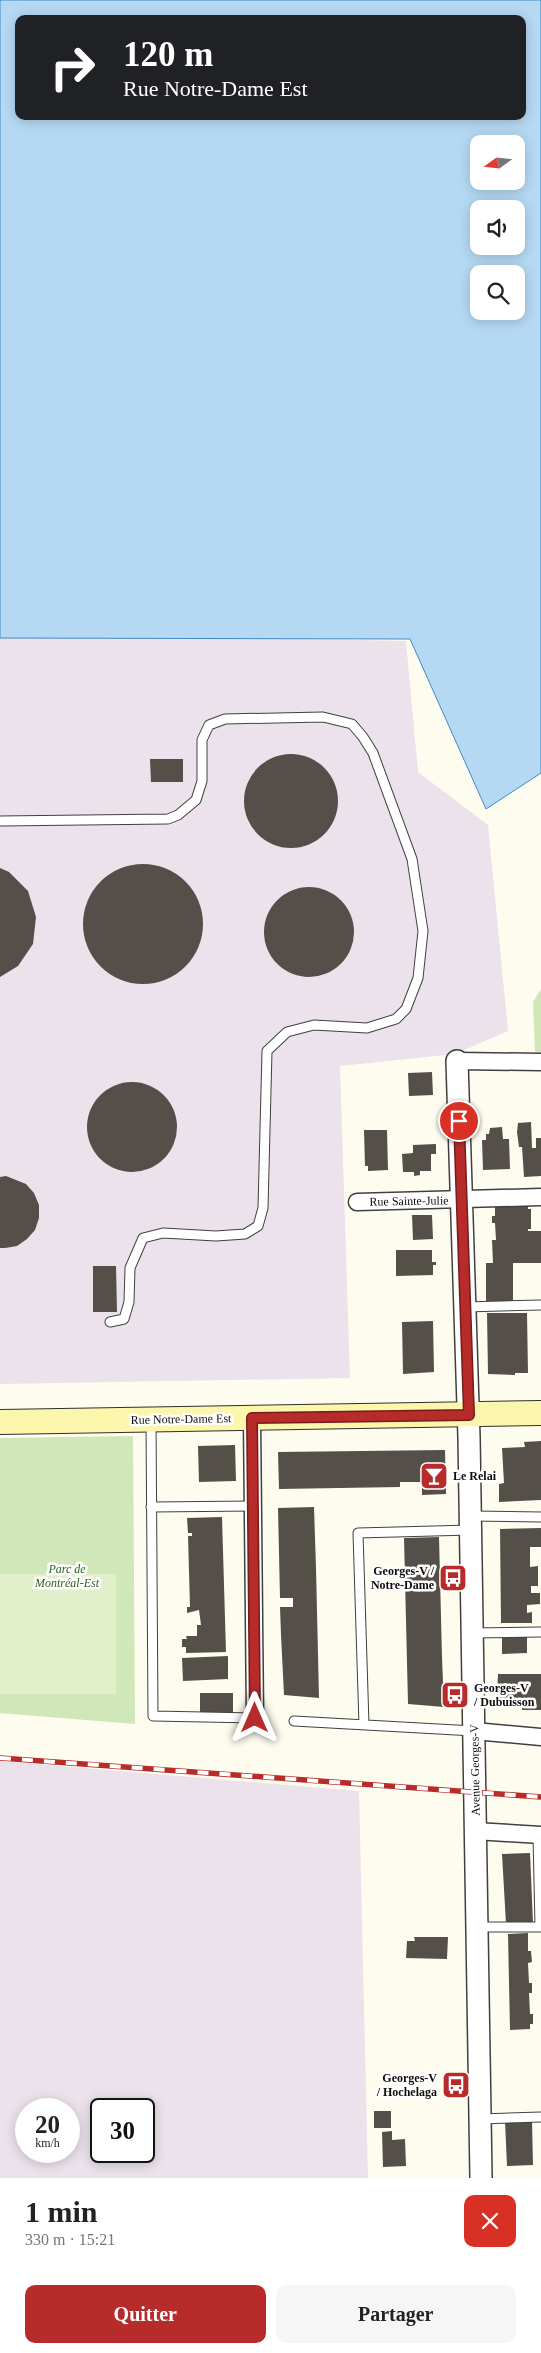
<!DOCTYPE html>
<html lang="fr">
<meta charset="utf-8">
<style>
:root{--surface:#fff;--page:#f6f6f6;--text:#222;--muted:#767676;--accent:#b72b2b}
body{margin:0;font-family:"Times New Roman",serif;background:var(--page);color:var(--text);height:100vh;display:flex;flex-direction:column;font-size:19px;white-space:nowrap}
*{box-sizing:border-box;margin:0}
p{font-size:16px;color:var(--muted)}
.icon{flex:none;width:28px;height:28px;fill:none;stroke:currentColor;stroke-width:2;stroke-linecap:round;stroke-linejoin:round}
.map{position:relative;height:2178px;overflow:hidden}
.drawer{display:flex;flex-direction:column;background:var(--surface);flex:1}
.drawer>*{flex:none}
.top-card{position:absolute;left:15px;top:15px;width:511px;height:105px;border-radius:10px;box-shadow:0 2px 12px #0003;background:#202124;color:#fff;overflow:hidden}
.needle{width:32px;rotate:255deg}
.fabs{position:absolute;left:470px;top:135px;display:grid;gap:10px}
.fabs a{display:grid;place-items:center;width:55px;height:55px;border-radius:10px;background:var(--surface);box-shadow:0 2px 12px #0003;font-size:25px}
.speed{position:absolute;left:15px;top:2098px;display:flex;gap:10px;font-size:25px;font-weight:700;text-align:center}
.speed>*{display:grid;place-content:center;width:65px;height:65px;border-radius:50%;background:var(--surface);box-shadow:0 2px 12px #0003;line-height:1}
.speed small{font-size:12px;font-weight:400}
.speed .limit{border:2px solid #111;border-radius:8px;background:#fff;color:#111}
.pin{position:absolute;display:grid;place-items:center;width:42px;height:42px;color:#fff;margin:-21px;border:2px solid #fff;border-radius:50%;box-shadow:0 1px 5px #0007}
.me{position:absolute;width:55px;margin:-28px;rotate:0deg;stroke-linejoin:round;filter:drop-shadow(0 0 4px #0008)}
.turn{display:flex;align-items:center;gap:18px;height:105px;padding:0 25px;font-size:22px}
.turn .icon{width:65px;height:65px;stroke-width:2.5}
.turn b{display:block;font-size:35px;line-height:42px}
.round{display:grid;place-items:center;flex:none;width:52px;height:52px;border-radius:10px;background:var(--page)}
.headline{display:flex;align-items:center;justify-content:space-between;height:85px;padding:0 25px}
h1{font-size:30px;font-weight:600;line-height:38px}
.button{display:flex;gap:10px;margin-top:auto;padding:10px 25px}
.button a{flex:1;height:58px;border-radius:10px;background:var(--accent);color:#fff;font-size:20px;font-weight:600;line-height:58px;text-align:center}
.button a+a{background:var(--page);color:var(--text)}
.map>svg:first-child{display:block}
</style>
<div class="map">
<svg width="541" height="2178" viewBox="0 0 541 2178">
<rect width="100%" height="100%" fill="#fefcee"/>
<path fill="#ebe2ec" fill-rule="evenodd" d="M123,635l283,6 12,131 70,53 20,206 -53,23 -115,12 10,312 -350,6v-747z
M0,1761l359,30 9,387h-368zM26,2109h43v42h-43zM101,2109h43v42h-43z"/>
<path fill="#cfe7b9" d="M541,989v64l-6,-1 -2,-50z
M133,1436l2,288 -135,-11v-275z"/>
<path fill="#e1efcb" d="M0,1574h116v120h-116z"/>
<path fill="#b5d9f3" stroke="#3f8ac7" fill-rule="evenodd" d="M0,0h541v773l-55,36 -76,-170 -410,-1zM19,19h503v97h-503zM479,144h37v37h-37zM479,209h37v37h-37zM479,274h37v37h-37z"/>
<path fill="#554f4a" d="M244 801a47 47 0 1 1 94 0a47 47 0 1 1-94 0Z
M150,759h33v23h-32z
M83 924a60 60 0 1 1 120 0a60 60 0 1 1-120 0Z
M0,868l9,4 19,19 8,26 -3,27 -15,22 -18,11z
M264 932a45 45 0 1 1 90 0a45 45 0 1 1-90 0Z
M432,1072l1,23 -24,1 -1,-23z
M87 1127a45 45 0 1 1 90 0a45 45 0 1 1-90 0Z
M531,1122l1,26h4v-10h5v38l-17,1 -2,-30h-3l-2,-15 1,-9z
M502,1127l1,12h6l1,30 -27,1 -1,-30h4v-6h3l1,-6z
M364,1130h23l1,40 -20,1v-5h-3z
M436,1144v10h-5v17h-11v4l-6,1v-4h-11l-1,-18 11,-1v-8z
M6,1176l20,8 8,9 5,12v13l-4,12 -8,9 -10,7 -12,2h-5v-71z
M528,1206v3h3v20h-3v2h13v32h-28v38h-27v-38h7l-1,-23h4l-1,-17h-3v-7h3v-9z
M412,1215h20l1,24 -20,1z
M396,1250h36v12h4v3h-3v10l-37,1z
M93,1266h23l1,46h-24z
M487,1313h40l1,60h-13v2l-27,-1z
M433,1321l1,51 -31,2 -1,-52z
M541,1441v59l-42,2v-18l5,-1 -2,-35 23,-1 -1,-5z
M235,1445l1,36 -37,1 -1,-36z
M445,1450l1,44 -24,1v-13h-22v5l-121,2 -1,-37z
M314,1507l2,61 3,130 -35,-3 -3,-60 -1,-28h13v-9h-13l-2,-90z
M222,1517l4,135 -40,1v-6h-4v-8h5l-1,-3h11v-11h4l-2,-15 -12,3v-6h3l-2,-71h4v-3h-4l-1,-15z
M541,1528v19h-11v20l8,-1v20h-7v7h9v11l-13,1v8l5,-1v11h-31l-1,-94z
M439,1537l3,120 2,50 -36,-3 -4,-166z
M502,1634h25v19l-25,1z
M228,1656v23l-45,2 -1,-23z
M498,1674h43v36h-19l1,-12h-26z
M200,1693h33v23l-33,-1z
M530,1853l3,70 -27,1 -4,-70z
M528,1933v18h3l1,11 -4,1 1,20h3v10h-3l1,21h3v10h-3v5l-20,1 -2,-96z
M414,1937h34l-1,22 -41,-1 1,-17h8z
M374,2111h17v17h-17z
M505,2121h27l1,44 -26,1z
M392,2131v9l13,-1 1,27 -23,1 -1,-35z"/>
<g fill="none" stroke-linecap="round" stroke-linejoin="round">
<defs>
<path id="service" d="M0,821l168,-2 10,-4 18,-15 6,-19v-41l7,-15 16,-6 98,-2 29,7 11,13 10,16 39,106 11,72 -5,47 -12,31 -10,10 -29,9 -53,-3 -27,7 -20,19 -4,157 -5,18 -13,8 -29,2 -53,-3 -20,5 -13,30 -1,34 -5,17 -14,3
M465,1307l76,-2
M151,1420l2,296 102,2
M151,1507l102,-1
M470,1516l71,1
M472,1633l69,-1
M294,1721l180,10
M364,1725l-6,-192 113,-3
M538,1835l2,92
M477,1927h64
M480,2119l61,-2"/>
<path id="minor" d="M457,1061l84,1
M357,1202l184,-5
M252,1418l3,300
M474,1731l67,6
M475,1831l66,4"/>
<path id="tertiary" d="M457,1061l12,376 12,741"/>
<path id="secondary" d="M0,1422l541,-9"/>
</defs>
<use href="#service" stroke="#404040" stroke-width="11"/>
<use href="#minor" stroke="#404040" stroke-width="19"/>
<use href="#tertiary" stroke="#404040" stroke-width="24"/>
<use href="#secondary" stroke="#2f2f2f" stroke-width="26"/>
<use href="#service" stroke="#fff" stroke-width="9"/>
<use href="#minor" stroke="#fff" stroke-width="16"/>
<use href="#tertiary" stroke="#fff" stroke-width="21"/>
<use href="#secondary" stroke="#fbf6ac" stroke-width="24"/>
<defs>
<path id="rail" d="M0,1758l541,39"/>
</defs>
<use href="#rail" stroke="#b72b2b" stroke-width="5.5"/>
<use href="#rail" stroke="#fff" stroke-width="4" stroke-dasharray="11" stroke-linecap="butt"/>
</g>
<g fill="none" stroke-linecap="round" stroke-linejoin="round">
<defs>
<path id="route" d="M255,1718l-3,-300 217,-3 -10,-294"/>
</defs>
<use href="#route" stroke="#771c1c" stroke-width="12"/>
<use href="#route" stroke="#b72b2b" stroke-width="9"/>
</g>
<defs>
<symbol id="bar-square" viewBox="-11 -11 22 22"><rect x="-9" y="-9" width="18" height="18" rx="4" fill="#b72b2b" stroke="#fff"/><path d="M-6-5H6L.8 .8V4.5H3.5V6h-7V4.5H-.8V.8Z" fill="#fff"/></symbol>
<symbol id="bus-square" viewBox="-11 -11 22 22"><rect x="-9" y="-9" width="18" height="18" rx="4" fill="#b72b2b" stroke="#fff"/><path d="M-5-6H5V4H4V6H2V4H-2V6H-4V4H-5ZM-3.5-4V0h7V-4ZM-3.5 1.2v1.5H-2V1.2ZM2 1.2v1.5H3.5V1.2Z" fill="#fff"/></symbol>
</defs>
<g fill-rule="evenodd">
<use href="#bar-square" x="418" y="1460" width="32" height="32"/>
<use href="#bus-square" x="437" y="1562" width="32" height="32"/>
<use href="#bus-square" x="439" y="1679" width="32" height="32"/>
<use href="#bus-square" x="440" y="2069" width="32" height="32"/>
</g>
<g text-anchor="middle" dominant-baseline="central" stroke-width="5" stroke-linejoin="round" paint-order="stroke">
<g font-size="12" fill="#0d0d0d" stroke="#fff">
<text transform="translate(409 1201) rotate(-1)">Rue Sainte-Julie</text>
<text transform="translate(181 1419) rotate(-1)">Rue Notre-Dame Est</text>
<text transform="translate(475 1770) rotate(-91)">Avenue Georges-V</text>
</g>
<g font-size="12" font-weight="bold" fill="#0d0d0d" stroke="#fff" text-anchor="start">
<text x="453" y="1476">Le Relai</text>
<text x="434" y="1571" text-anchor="end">Georges-V /<tspan x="434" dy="14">Notre-Dame</tspan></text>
<text x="474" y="1688">Georges-V<tspan x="474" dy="14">/ Dubuisson</tspan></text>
<text x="437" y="2078" text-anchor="end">Georges-V<tspan x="437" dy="14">/ Hochelaga</tspan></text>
</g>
<g font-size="12" font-style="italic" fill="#2b6220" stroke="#fff">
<text x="67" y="1569">Parc de<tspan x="67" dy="14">Montréal-Est</tspan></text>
</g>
</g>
</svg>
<div class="fabs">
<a><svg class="needle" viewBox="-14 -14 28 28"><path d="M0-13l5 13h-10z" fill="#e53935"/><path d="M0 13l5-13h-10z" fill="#767676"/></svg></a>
<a><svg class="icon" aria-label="sound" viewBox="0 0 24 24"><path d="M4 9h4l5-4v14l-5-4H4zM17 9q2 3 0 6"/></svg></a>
<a><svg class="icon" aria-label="search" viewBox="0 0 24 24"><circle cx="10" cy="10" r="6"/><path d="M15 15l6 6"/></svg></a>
</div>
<div class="speed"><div>20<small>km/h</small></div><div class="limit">30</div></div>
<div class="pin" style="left:459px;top:1121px;background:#d93025"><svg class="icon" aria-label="arrive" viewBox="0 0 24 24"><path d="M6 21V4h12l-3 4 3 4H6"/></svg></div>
<svg class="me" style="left:255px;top:1718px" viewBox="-20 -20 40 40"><path d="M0-17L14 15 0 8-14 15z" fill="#b72b2b" stroke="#fff" stroke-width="4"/></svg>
<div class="top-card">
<div class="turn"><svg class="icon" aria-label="right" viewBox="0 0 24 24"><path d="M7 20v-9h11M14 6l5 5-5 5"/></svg><div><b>120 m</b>Rue Notre-Dame Est</div></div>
</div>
</div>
<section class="drawer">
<div class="headline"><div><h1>1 min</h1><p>330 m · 15:21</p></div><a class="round" style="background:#d93025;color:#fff"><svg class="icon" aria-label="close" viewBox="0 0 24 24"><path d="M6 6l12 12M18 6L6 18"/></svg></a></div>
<div class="button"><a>Quitter</a><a>Partager</a></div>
</section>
